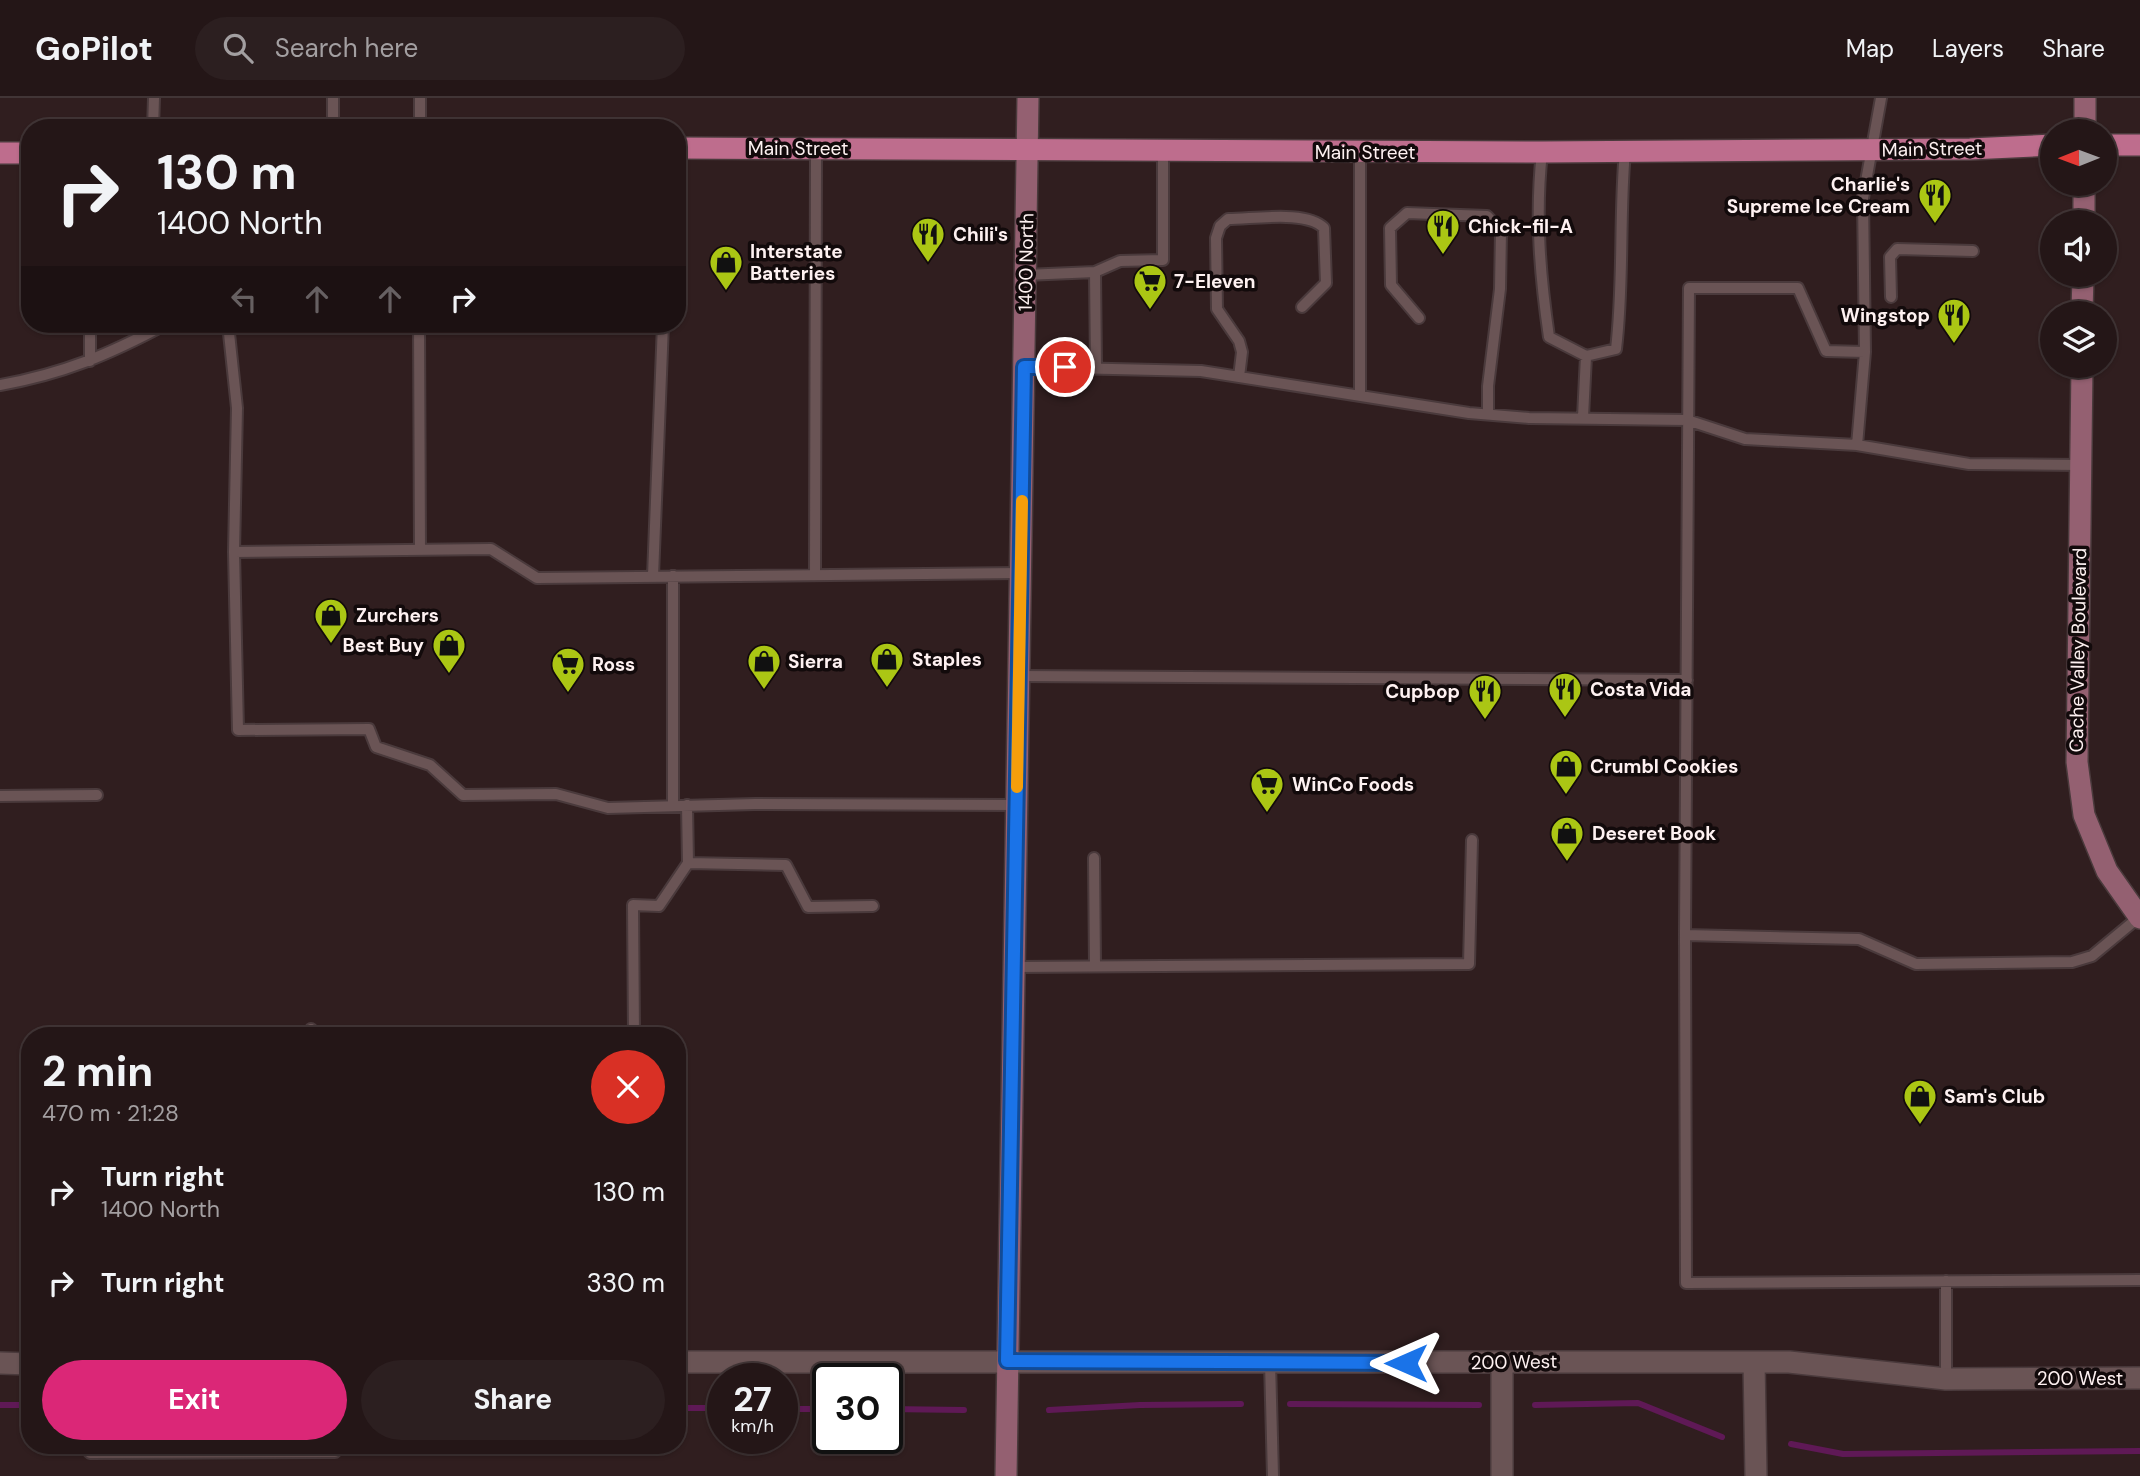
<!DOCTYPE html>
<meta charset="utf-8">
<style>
:root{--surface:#241617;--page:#2c1f20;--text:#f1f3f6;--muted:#a39fa1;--line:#413536;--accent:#db2777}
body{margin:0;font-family:"DM Sans",sans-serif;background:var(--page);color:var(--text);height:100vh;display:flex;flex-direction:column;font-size:26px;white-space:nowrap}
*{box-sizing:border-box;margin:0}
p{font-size:23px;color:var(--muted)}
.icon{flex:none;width:38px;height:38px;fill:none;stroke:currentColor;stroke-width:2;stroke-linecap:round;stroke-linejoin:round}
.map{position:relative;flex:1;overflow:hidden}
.side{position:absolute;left:21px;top:929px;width:665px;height:427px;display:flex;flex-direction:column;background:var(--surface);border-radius:28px;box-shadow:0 2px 5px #0004,0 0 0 2px var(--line)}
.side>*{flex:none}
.hud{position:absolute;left:21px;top:21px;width:665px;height:214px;border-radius:28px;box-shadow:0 2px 5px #0004,0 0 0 2px var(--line);background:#241617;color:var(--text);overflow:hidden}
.needle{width:46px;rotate:269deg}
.controls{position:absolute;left:2040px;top:21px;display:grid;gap:14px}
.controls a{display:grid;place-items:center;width:77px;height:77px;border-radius:50%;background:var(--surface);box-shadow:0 2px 5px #0004,0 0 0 2px var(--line);font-size:35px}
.speed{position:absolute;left:707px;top:1265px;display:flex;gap:14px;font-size:35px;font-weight:700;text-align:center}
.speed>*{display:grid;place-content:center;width:91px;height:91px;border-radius:50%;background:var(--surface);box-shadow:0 2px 5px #0004,0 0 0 2px var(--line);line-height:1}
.speed small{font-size:18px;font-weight:400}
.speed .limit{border:4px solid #111;border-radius:10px;background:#fff;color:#111}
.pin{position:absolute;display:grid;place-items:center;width:60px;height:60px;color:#fff;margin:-30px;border:4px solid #fff;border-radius:50%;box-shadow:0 2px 7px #0007}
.me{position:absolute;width:77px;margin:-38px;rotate:270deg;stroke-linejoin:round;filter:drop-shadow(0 0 5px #0008)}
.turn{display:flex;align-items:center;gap:24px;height:147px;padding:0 21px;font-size:32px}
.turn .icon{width:91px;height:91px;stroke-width:2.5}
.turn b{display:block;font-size:49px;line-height:60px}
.lanes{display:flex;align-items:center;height:66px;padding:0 21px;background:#0003;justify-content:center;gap:35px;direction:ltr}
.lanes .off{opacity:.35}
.round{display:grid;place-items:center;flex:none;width:74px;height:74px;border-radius:37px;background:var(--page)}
.summary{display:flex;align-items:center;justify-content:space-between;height:119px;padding:0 21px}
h1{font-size:42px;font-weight:700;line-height:52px}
.cta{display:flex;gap:14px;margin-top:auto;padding:14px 21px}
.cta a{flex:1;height:80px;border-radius:42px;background:var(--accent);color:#fff;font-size:28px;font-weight:700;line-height:80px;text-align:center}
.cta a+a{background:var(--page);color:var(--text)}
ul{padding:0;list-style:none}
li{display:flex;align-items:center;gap:21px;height:91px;padding:0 21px}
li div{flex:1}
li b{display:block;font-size:26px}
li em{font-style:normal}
header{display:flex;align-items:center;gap:42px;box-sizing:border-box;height:98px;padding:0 35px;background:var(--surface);border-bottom:2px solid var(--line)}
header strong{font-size:33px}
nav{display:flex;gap:38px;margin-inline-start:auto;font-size:24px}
.search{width:490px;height:63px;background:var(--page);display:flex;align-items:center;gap:18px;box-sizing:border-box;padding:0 24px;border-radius:38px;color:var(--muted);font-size:26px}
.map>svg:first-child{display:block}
</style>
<header>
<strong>GoPilot</strong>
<div class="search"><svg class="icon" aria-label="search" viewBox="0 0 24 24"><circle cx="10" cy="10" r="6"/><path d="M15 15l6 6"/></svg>Search here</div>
<nav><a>Map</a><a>Layers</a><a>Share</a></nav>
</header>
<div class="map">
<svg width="2140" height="1378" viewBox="0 0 2140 1378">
<rect width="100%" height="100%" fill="#301e1f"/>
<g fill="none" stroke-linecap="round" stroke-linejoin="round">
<path stroke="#5f1956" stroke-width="6" d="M1290,1306l189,1
M0,1307h30
M1535,1307l103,-2 84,34
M677,1310h46
M782,1311h46
M887,1311l77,1
M1049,1312l91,-5 101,-1
M1791,1346l52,10 297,-3"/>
<defs>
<path id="lane" d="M420,0v30
M153,30l1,-30
M333,30v-30
M1360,54v243
M1542,54c-7,64 -2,123 7,185l37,19 30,-7c8,-66 3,-132 9,-198
M1025,177l70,-3
M1891,199l-1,-40 7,-8 76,2
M1419,220l-28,-33 -1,-57 17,-15 80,3 14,15 -1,58 -12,97v28
M90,226v37
M228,226l9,84 -3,144 257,-3 46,29 483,-5
M419,226l1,226
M1865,254l-39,-1 -28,-63h-109l-4,647 1,348 454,-3
M1024,269l177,4 268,42 60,5 158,2 58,19 112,6 112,19 111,1
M1096,270l-1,-96 25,-11 43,-1v-111
M1239,279l3,-25 -3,-11 -22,-32 -1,-71 4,-12 8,-7c26,0 79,-9 96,9l2,55 -24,24
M0,287c63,-11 110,-31 166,-61
M1583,319l3,-61
M1857,347l8,-93 -2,-154 18,-100
M234,454l4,178 131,-1 7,18 54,18 33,30 93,-1 52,14 147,-4 261,1
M815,476l1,-426
M653,478l10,-252
M673,478v230
M1018,578l669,4
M0,698l97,-1
M687,707l1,58
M1094,760l1,108
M1685,837l174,4 57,25 156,-2 20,-6 47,-39
M1014,869l455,-3 3,-124
M311,931l7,7
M634,938l-1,-131 26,1 29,-43 98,2 22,42 65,-1
M1270,1264l3,114
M1946,1281v-98
M84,1348l6,7 245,-1 5,-6"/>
<path id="street" d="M677,1264h1112l157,17 194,-1
M1754,1264l2,114
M0,1265l30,1
M1502,1266v112"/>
<path id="secondary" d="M2085,33v-33
M2084,124v-38
M2082,215l1,-38
M2082,268l-5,396 7,53 23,56 33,47
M1006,1378l22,-1378"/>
<path id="primary" d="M2105,47h35
M677,50l865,4 428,-3 83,-4
M0,55h30"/>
</defs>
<use href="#lane" stroke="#4a3a3c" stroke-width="14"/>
<use href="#street" stroke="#4a3a3c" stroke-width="24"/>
<use href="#secondary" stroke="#4a3a3c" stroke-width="24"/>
<use href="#primary" stroke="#4a3a3c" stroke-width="24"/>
<use href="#lane" stroke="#6a5455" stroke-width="10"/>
<use href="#street" stroke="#6a5455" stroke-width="21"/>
<use href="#secondary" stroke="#946071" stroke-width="21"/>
<use href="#primary" stroke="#be6d8d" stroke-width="21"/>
</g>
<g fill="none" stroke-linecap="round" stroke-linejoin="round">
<defs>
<path id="route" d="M1065,269h-41l-17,994 399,2"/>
</defs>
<use href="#route" stroke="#114b97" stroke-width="18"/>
<use href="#route" stroke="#1a73e8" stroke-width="12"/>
<path stroke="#f59e0b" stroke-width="12" d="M1017,689l5,-286"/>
</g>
<defs>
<symbol id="restaurant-pin" viewBox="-11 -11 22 30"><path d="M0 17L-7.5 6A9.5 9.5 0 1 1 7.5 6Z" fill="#abc614" stroke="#120a0b"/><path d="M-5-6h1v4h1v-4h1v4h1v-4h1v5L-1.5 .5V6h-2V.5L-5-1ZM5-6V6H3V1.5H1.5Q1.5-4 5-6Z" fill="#111"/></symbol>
<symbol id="shop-pin" viewBox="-11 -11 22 30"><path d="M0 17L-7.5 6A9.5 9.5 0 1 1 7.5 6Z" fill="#abc614" stroke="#120a0b"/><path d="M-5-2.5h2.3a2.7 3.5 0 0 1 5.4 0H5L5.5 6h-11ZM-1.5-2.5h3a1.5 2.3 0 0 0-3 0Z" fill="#111"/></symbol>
<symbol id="supermarket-pin" viewBox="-11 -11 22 30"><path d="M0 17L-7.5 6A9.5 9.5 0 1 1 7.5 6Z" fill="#abc614" stroke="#120a0b"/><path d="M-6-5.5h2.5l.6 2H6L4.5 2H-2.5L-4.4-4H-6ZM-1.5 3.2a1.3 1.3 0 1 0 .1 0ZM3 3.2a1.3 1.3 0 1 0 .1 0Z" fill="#111"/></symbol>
</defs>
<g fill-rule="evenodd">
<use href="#restaurant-pin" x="1916" y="78" width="38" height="52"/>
<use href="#restaurant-pin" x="1424" y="109" width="38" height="52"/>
<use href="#restaurant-pin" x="909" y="117" width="38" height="52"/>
<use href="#shop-pin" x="707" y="145" width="38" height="52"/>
<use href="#supermarket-pin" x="1131" y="164" width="38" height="52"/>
<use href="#restaurant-pin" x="1935" y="198" width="38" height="52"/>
<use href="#shop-pin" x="312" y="498" width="38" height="52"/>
<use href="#shop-pin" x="430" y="528" width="38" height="52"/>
<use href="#shop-pin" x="868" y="542" width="38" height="52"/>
<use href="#shop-pin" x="745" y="544" width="38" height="52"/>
<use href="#supermarket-pin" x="549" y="547" width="38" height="52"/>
<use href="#restaurant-pin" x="1546" y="572" width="38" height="52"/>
<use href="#restaurant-pin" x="1466" y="574" width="38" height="52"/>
<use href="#shop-pin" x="1547" y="649" width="38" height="52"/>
<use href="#supermarket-pin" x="1248" y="667" width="38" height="52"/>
<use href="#shop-pin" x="1548" y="716" width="38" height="52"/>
<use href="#shop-pin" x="1901" y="979" width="38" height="52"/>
</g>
<g text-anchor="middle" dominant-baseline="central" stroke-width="7" stroke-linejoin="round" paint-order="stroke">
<g font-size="19" fill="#fef1f1" stroke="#120a0b">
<text x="798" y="50">Main Street</text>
<text transform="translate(1932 51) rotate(-1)">Main Street</text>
<text x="1365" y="54">Main Street</text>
<text transform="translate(1026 164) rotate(-89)">1400 North</text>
<text transform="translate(2078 552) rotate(-89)">Cache Valley Boulevard</text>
<text transform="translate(1514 1264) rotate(-1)">200 West</text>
<text x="2080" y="1280">200 West</text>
</g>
<g font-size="19" font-weight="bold" fill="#fef1f1" stroke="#120a0b" text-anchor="start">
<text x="1910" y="86" text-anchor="end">Charlie's<tspan x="1910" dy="22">Supreme Ice Cream</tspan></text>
<text x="1468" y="128">Chick-fil-A</text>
<text x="953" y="136">Chili's</text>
<text x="750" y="153">Interstate<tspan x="750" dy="22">Batteries</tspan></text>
<text x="1174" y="183">7-Eleven</text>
<text x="1930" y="217" text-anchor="end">Wingstop</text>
<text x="356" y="517">Zurchers</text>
<text x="424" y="547" text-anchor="end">Best Buy</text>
<text x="912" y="561">Staples</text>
<text x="788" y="563">Sierra</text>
<text x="592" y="566">Ross</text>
<text x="1590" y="591">Costa Vida</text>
<text x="1460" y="593" text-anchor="end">Cupbop</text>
<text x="1590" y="668">Crumbl Cookies</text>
<text x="1292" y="686">WinCo Foods</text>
<text x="1592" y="735">Deseret Book</text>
<text x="1944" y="998">Sam's Club</text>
</g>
</g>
</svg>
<div class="controls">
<a><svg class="needle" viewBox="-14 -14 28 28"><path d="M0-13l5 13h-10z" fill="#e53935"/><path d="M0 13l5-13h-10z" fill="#a39fa1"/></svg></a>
<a><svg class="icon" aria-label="sound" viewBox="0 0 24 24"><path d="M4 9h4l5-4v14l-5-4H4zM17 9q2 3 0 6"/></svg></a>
<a><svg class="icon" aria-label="layers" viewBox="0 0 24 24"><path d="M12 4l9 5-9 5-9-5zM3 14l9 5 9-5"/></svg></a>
</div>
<div class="speed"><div>27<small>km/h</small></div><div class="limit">30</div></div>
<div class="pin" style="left:1065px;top:269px;background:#d93025"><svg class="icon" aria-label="arrive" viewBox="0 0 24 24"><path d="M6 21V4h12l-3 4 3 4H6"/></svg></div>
<svg class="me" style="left:1406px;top:1265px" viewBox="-20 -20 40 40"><path d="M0-17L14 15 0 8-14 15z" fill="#1a73e8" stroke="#fff" stroke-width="4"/></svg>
<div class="hud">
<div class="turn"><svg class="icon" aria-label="right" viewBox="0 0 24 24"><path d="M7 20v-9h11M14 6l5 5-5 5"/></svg><div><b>130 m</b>1400 North</div></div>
<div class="lanes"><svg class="icon off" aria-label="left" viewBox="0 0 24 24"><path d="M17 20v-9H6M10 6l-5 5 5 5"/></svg><svg class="icon off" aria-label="ahead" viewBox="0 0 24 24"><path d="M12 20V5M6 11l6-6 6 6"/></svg><svg class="icon off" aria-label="ahead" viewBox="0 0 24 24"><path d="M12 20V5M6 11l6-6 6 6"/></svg><svg class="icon" aria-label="right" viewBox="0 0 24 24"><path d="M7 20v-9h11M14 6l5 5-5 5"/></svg></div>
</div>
<section class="side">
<div class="summary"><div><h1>2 min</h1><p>470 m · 21:28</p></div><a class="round" style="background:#d93025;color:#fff"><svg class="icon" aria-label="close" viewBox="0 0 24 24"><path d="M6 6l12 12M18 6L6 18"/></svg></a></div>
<ul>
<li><svg class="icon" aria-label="right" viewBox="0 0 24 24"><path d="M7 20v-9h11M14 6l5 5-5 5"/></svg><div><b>Turn right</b><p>1400 North</p></div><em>130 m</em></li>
<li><svg class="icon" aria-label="right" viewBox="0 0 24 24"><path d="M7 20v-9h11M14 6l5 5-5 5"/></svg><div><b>Turn right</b></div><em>330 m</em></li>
</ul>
<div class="cta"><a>Exit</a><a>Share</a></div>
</section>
</div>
